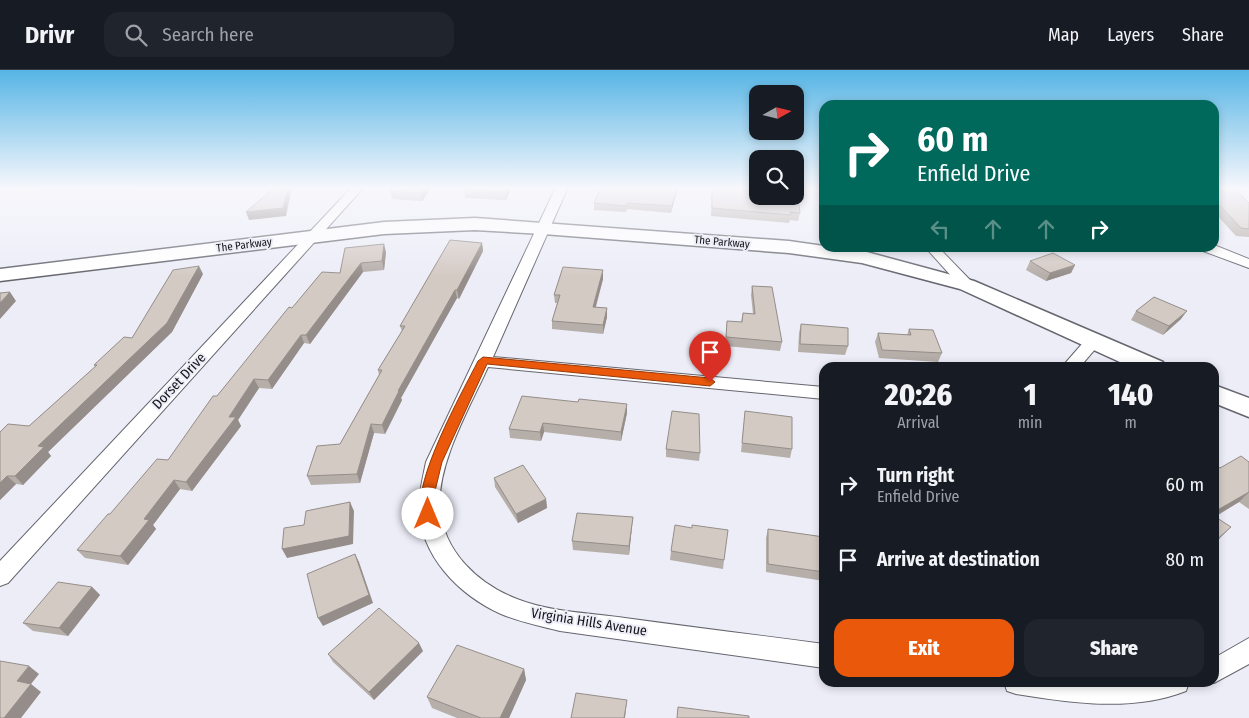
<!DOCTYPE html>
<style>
:root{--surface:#171b24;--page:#20242c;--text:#f1f3f6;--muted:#9ea1a6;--line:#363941;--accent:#ea580c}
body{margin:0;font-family:"Fira Sans Condensed",sans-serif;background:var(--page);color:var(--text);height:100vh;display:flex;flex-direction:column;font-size:19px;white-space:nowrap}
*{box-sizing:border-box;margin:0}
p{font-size:16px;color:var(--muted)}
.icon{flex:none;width:28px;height:28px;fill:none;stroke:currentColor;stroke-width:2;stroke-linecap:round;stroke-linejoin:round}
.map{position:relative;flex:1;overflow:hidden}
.panel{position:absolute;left:819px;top:292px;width:400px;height:325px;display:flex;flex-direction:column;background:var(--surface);border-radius:15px;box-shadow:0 2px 8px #0003}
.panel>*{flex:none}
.guide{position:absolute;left:819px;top:30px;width:400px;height:152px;border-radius:15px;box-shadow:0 2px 8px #0003;background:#00695c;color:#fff;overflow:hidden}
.needle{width:32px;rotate:82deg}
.controls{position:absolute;left:749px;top:15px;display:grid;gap:10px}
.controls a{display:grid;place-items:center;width:55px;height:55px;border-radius:10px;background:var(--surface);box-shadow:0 2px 8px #0003;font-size:25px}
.pin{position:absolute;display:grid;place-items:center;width:42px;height:42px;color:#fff;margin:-51px -21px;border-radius:50% 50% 50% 0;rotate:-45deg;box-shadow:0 0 5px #0007}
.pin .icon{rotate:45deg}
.me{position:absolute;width:55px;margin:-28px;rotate:0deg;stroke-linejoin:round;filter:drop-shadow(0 0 4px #0008)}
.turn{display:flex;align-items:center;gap:18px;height:105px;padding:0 15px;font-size:22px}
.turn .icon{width:65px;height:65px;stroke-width:2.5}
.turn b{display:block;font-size:35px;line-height:42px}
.lanes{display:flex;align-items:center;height:48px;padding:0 15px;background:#0003;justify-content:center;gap:25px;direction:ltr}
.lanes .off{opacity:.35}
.eta{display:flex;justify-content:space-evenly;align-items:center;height:85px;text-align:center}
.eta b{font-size:30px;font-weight:800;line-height:35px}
.button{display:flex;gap:10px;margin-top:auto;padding:10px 15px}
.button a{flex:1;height:58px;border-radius:15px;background:var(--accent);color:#fff;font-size:20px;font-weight:800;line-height:58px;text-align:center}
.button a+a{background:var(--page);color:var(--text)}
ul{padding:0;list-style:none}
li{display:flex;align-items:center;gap:15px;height:75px;padding:0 15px}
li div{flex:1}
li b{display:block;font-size:19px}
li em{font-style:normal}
header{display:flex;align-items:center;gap:30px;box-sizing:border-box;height:70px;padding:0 25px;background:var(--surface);border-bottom:1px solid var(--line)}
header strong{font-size:24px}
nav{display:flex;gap:28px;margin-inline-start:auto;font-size:18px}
.search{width:350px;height:45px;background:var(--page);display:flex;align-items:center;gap:12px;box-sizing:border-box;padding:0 18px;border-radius:15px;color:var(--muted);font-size:19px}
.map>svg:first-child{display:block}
</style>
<header>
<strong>Drivr</strong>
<div class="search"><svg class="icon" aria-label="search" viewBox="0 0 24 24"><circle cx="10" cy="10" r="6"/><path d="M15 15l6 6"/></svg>Search here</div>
<nav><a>Map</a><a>Layers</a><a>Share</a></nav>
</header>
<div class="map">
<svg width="1249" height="648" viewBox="0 0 1249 648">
<rect width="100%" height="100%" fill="#ededf8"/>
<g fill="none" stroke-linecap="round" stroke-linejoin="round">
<defs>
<path id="street" d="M352,117h12l-356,396 -8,3v-25z
M556,117h12l-75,170 331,30v12l-336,-32c-18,40 -52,98 -48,142 4,43 38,75 77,90 33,13 73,14 108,19 66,9 132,17 199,26v24l-264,-37c-20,-5 -40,-9 -59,-17 -42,-19 -81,-58 -82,-107 0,-15 4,-30 7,-45z
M1214,175l35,14v9l-46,-17 -2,-3h13z
M926,178h13l33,34 2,3 -2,3h-10z
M1094,266l6,1 2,4 -23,27h-18l27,-31z
M1249,568v26l-35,19 -2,-1 2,-24z
M1004,612h185l-3,9c-53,21 -115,12 -170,3l-9,-3z"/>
<path id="secondary" d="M475,148l314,23 35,5v2l39,3 111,30 189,81 4,6h-34l-173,-79 -98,-26 -73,-10 -246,-19 -68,-4 -91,4 -384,47v-12l384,-47z
M1214,315l35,13v19l-35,-14z"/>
</defs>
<use href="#street" stroke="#65656e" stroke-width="2"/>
<use href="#secondary" stroke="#65656e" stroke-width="3"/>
<path stroke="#8b8b93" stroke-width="2.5" stroke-dasharray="1 3" stroke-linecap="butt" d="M0,118c51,2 103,9 153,-1"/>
<use href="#street" fill="#fff" fill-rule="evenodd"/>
<use href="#secondary" fill="#fff" fill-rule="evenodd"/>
</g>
<path fill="#b6aea9" d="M394,117h38l-10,14 -30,-2 -2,-8z
M512,117l-6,13 -41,-2 -1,-8z
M601,117h77l-7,26 -44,-4 -1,3 -32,-2v-7z
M712,117h112v2h-26l2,24 -2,8 -8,-1 -1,3 -78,-7z
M1214,117l35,16v34l-13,-1 -22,-24z
M482,173l1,8 -24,48 -2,-1 -56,100 1,2 -17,34 -11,-1 -14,50 -49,2 -4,-9 33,-32 39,-69 -1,-5 24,-39 -2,-5z
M345,178l41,4 -2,18 -21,2 -53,72 -6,-1 -32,46 -13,-1 -21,32 3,6 -49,65 -12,-2 -27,36 3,4 -28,36 -43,-7 -8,-8 33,-36 58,-54 49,-64 75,-88 48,-35z
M1030,191l45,4 -4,8 -25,8 -20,-11z
M203,204l-31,58 -124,120 3,4 -28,29 -7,-1 -16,16v-68l29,-6 66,-59 -1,-2 38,-27z
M603,209l-7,28 11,1v9l-4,17 -51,-5v-8l5,-18h-2l-1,-8z
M752,216l30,56 -2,9 -55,-5 2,-25 14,1 2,-9 10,1 -2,-19z
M1136,241l45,8 -18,16 -32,-15z
M801,254l47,22 -3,9 -47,-3 1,-19z
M909,259l33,24 -4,9 -59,-4 -4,-16 3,-9 29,2z
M522,326l105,17 -6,28 -77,-9 -3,9 -31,-3 -1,-9z
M745,341l47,38 -2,9 -49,-6z
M666,379l34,4 -1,8 -33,-4z
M1249,392v47l-10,-7 -24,15 5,21 -6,6v-80l6,4z
M494,408l52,21 1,9 -29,15 -23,-36z
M632,456l-3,29 -56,-5 -1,-9z
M768,459l56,8v44l-58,-9v-34z
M671,481l53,9 -1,9 -53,-9z
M92,517l8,8 -32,41 -35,-5 -10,-8z
M423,581l-49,49 -41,-38 -5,-8z
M524,599l2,11 -17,38h-52l-25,-10 -5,-11z"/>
<path fill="#948d89" d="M288,117h4l-6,29 -37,4 -3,-8z
M425,117h7l-10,14 -1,-8z
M508,117h4l-6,13 -1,-8z
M677,117h1l-7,26 1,-7z
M482,173l1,8 -24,48 -2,-9z
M384,174l2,8 -2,18 -2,-9z
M361,193l2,9 -53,72 -4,-9z
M1075,195l-4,8 -25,8 4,-8z
M199,196l4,8 -31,58 -124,120 3,4 -28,29 -8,-9 23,-30z
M603,200v9l-10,37v-9z
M455,220l2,8 -56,100 1,2 -17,34 -3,-9 16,-34z
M10,222l6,9 -16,18v-16z
M607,238v9l-4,17v-9z
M1187,241l-6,8 -18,16 6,-9z
M301,265l3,8 -32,46 -4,-9z
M254,309l5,9 -21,32 3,6 -49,65 -6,-9z
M627,334v9l-6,28v-9z
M543,353l1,9 -3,9 -1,-9z
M371,354l3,9 -14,50 -3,-9z
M7,406l9,8 -16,16v-17z
M174,410l6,9 -27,36 3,4 -28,36 -8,-9 24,-37z
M1249,422l-10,10 -25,15v-5z
M546,429l1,9 -29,15 -2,-9z
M350,432l4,9 -1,33 -66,14 -5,-9z
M633,447l-1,9 -3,29v-9z
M1231,457l-17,17v-2z
M355,484l4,8 14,41 -50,23 -5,-8z
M92,517l8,8 -32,41 -9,-8z
M419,573l4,8 -49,49 -5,-8z
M29,596l10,8 -8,10 10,8 -20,26h-17l13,-37z
M524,599l2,11 -17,38h-9z
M627,630l-2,18h-1z"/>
<path fill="#d4cac4" stroke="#948d89" d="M275,117h13l-5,21 -37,4z
M394,117h31l-4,6 -31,-2z
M466,117h42l-3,5 -41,-2z
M601,117h76l-5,19 -45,-3 -1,3 -32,-3z
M712,117h46v9h37v-9h2l3,26 -10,-1 1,3 -79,-7z
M1214,117h19l16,16v26l-8,-1 -27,-29z
M450,170l32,3 -25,47h-2l-57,101h1l-17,34 -11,-1 -14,50 -50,2 10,-30 23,-2 42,-74h-4l27,-44h-5z
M384,174l-2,17 -21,2 -55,72h-5l-33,45 -14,-1 -25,38h7l-50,65 -12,-2 -30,39 5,1 -29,36 -43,-6 31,-36h2l47,-55 11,1 45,-64h4l72,-89 3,1 30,-36 18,1 5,-25z
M1053,183l22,12 -25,8 -20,-12z
M199,196l-32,57 -129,123 6,1 -29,29h-8l-7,7v-51l8,-8 21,2 68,-61h-3l30,-28 8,1 41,-68z
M563,197l40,3 -10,37 14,1 -4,17 -51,-4 8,-26h-6z
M752,216l20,1 10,55 -56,-5 1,-16 15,1 1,-9 12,1z
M10,222l-10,11v-10z
M1154,227l33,14 -18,15 -33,-15z
M801,254l47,4v18l-48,-2z
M909,259l24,1 9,23 -60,-3 -4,-17 33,2z
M522,326l56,6 1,-3 48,5 -6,28 -78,-9 -3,9 -31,-3z
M672,341l27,3 1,39 -34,-4z
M745,341l47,6v32l-50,-6z
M1241,386l8,6v30l-35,20v-48l6,4z
M523,395l23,34 -30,15 -22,-36z
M350,432l-1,34 -67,13 2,-21 20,-3 2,-14z
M577,443l56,4 -4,29 -57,-5z
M1214,446l17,11 -17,15z
M675,455l17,3v-3l36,5 -4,30 -53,-9z
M768,459l56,8v35l-56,-8z
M355,484l14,41 -51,23 -11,-44z
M58,512l34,5 -33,41 -36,-5z
M379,538l40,35 -50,49 -41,-38z
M457,575l67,24 -24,49h-19l-54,-21z
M0,591l29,5 -12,15 14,3 -27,34h-4z
M576,623l51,7 -3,18h-53z
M678,637l71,9v2h-72z"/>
<linearGradient id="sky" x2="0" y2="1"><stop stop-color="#56b5e5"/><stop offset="0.57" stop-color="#f7f7fc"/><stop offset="1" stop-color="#f7f7fc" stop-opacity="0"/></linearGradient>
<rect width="1249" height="207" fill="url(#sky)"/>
<path fill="#ea580c" stroke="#983908" d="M483,287l227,21 5,4 -5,4 -223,-22 -45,98 -7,29v23l-2,4 -5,1 -5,-1c-15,-30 40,-127 55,-157z"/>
<g text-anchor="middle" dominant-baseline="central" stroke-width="4" stroke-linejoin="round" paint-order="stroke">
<g font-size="11" fill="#151519" stroke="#ededf8">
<text transform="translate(722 172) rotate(5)">The Parkway</text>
<text transform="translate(244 175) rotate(-7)">The Parkway</text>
</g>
<g font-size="14" fill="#151519" stroke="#ededf8">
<text transform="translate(179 311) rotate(-47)">Dorset Drive</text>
<text transform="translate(589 552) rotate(9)">Virginia Hills Avenue</text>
</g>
</g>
</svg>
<div class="controls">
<a><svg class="needle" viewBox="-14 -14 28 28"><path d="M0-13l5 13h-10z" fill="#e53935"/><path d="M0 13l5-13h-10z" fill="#9ea1a6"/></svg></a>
<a><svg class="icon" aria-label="search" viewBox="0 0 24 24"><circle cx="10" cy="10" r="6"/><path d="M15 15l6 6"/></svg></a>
</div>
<div class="pin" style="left:710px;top:312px;background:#d93025"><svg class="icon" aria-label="arrive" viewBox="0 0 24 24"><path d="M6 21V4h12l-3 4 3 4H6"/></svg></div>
<svg class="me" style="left:428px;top:444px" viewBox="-20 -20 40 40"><circle r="19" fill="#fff"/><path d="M0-13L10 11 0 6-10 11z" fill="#ea580c"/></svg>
<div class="guide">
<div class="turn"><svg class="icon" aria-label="right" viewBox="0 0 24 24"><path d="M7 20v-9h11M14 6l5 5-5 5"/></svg><div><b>60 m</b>Enfield Drive</div></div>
<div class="lanes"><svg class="icon off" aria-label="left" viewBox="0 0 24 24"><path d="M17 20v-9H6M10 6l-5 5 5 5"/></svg><svg class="icon off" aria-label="ahead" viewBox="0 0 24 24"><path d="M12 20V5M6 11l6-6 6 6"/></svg><svg class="icon off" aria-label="ahead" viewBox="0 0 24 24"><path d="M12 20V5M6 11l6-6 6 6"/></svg><svg class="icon" aria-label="right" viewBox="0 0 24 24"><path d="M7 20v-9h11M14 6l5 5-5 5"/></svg></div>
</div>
<section class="panel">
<div class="eta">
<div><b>20:26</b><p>Arrival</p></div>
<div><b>1</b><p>min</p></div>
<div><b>140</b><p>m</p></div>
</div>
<ul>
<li><svg class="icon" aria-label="right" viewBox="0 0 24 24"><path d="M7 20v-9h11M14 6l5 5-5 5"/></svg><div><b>Turn right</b><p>Enfield Drive</p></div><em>60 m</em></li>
<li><svg class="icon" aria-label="arrive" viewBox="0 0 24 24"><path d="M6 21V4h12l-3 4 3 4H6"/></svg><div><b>Arrive at destination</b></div><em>80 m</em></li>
</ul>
<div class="button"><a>Exit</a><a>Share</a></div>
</section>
</div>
